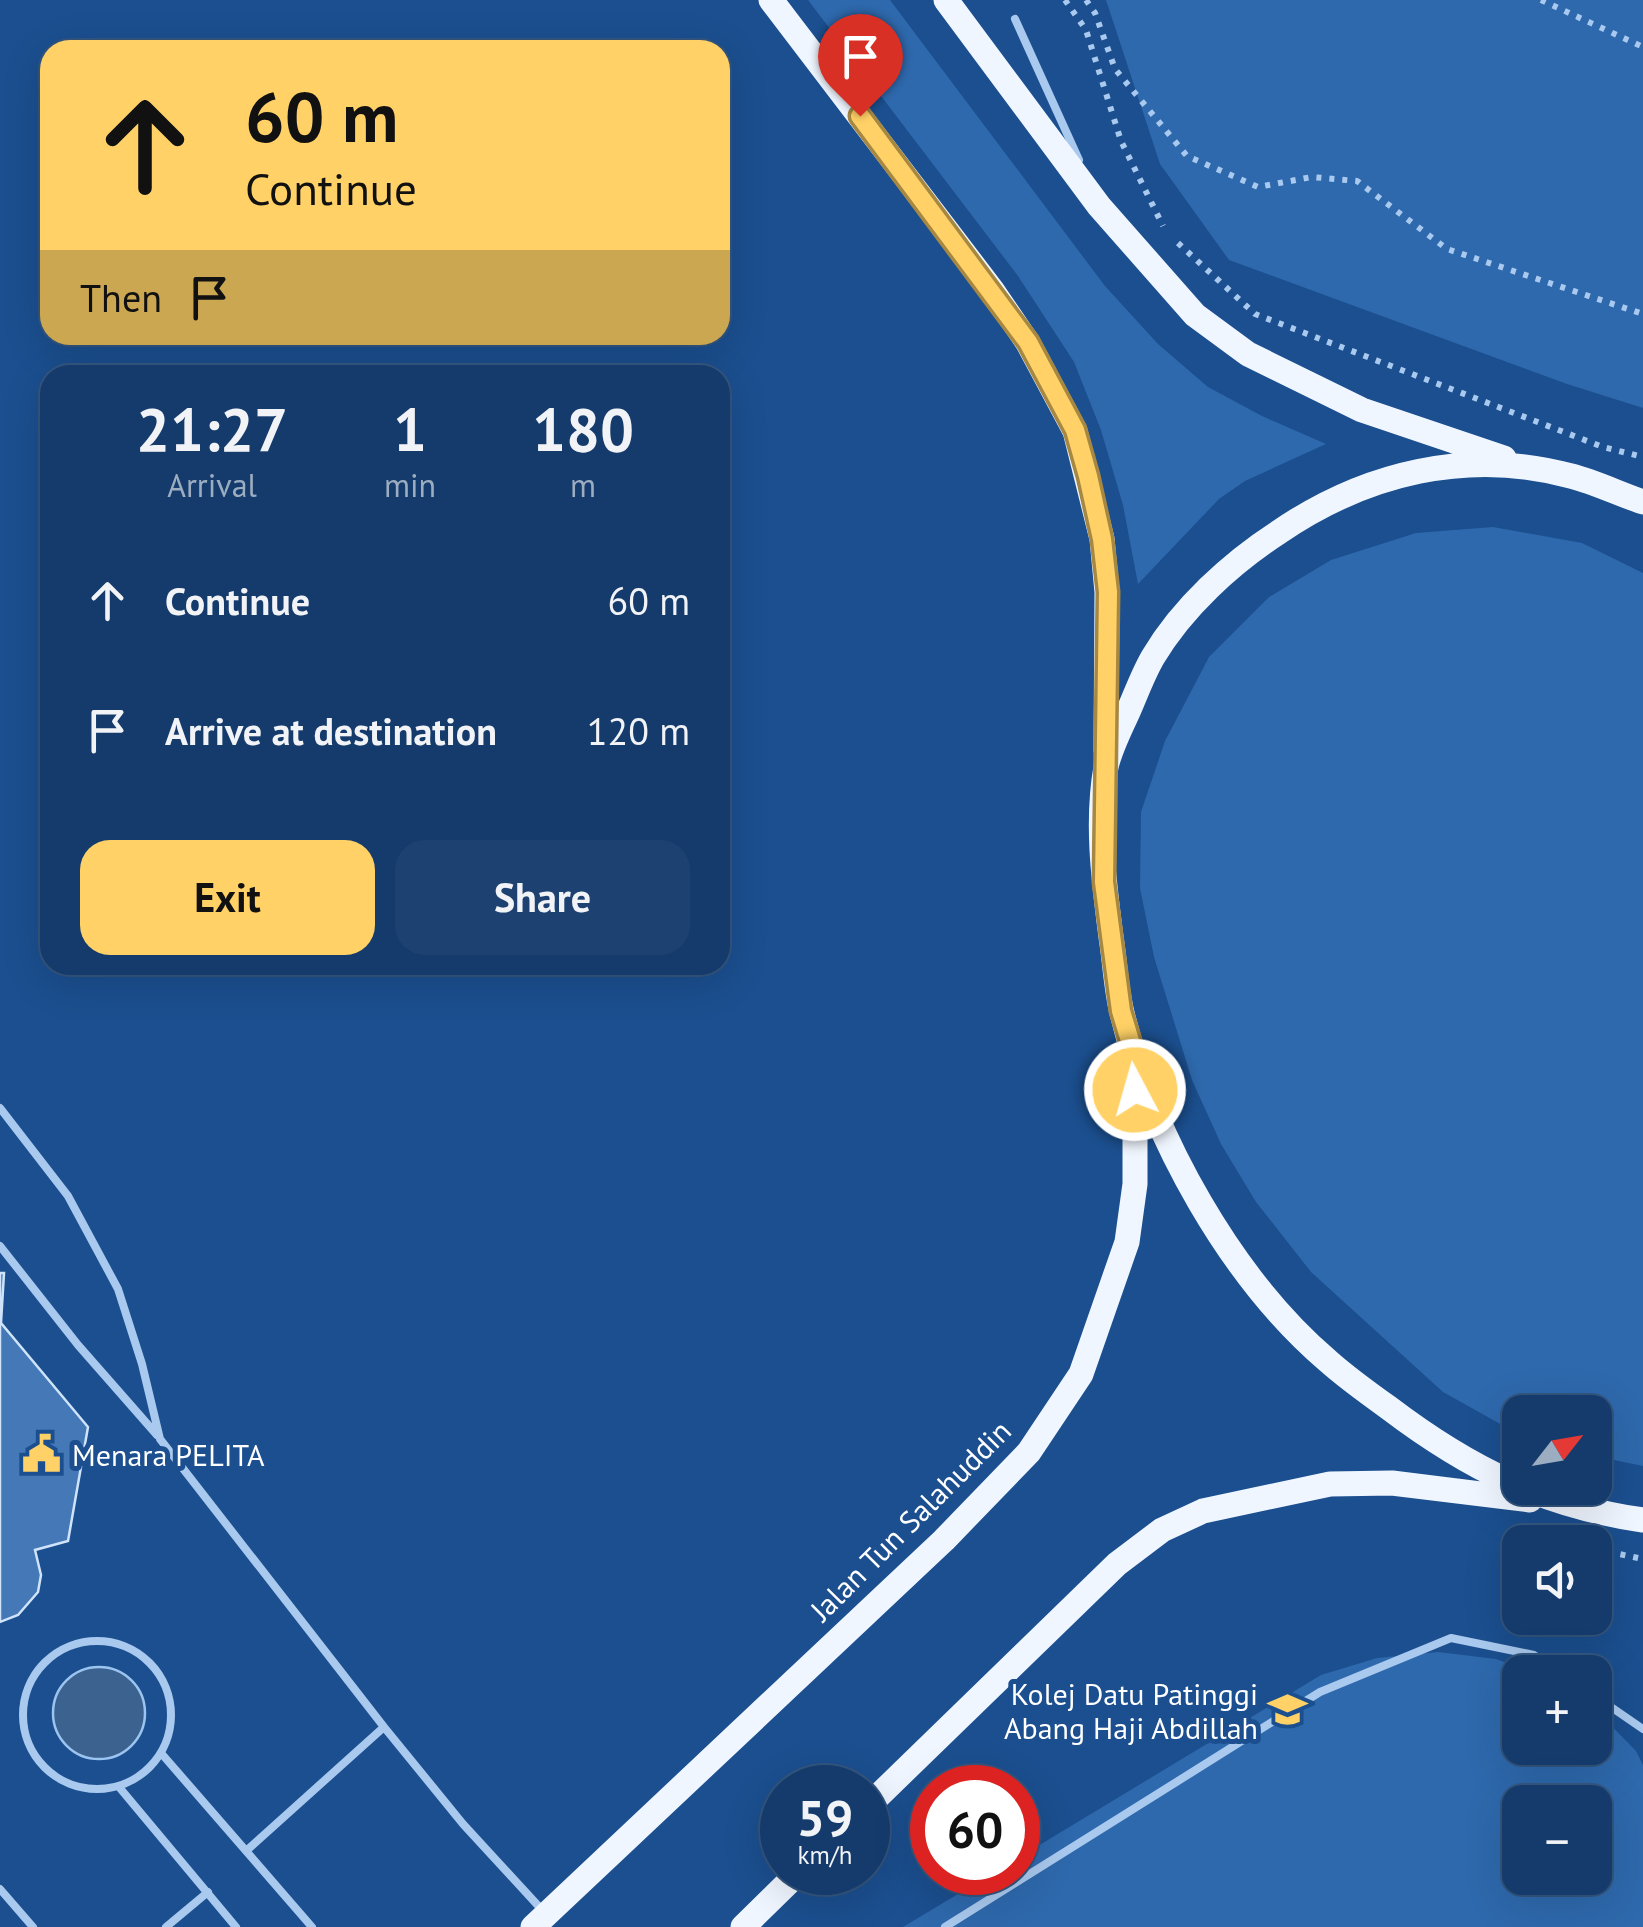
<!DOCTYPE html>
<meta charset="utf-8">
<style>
:root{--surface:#143b6b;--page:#1d4271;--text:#f1f3f6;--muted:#9dadc1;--line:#33557e;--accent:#ffd166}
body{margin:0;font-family:"PT Sans",sans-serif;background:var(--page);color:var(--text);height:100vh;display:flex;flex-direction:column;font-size:38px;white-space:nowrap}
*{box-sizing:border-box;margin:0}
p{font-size:32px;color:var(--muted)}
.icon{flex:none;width:55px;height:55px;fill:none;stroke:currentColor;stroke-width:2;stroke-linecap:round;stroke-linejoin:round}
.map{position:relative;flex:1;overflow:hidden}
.sheet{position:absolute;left:40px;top:365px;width:690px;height:610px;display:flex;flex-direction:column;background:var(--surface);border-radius:30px;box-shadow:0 10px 40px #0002,0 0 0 2px var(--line)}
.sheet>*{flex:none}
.guide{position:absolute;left:40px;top:40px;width:690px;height:305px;border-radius:30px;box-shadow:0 10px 40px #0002,0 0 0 2px var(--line);background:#ffd166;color:#111;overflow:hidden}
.needle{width:65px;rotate:59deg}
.buttons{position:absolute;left:1502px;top:1395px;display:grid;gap:20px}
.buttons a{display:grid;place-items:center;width:110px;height:110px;border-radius:20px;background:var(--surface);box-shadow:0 10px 40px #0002,0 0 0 2px var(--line);font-size:50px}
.speed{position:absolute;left:760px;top:1765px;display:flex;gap:20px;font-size:50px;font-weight:700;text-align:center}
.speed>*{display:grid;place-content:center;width:130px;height:130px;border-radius:50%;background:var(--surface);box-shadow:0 10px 40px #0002,0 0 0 2px var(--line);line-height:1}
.speed small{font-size:25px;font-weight:400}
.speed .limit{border:15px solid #d22;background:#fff;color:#111}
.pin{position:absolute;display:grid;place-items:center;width:85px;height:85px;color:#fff;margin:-102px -42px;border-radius:50% 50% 50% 0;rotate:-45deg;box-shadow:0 0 10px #0007}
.pin .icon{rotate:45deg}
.me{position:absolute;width:110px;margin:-55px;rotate:354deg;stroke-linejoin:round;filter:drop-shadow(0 0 8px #0008)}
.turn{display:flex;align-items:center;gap:35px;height:210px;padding:0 40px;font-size:45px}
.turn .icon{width:130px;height:130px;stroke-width:2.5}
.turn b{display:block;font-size:70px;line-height:85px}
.then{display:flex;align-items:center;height:95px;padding:0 40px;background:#0003;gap:20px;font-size:38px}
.eta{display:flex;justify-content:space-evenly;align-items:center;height:170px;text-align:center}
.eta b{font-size:60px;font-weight:800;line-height:70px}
.button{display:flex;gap:20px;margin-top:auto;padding:20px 40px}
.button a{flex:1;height:115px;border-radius:30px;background:var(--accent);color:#111;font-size:40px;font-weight:800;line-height:115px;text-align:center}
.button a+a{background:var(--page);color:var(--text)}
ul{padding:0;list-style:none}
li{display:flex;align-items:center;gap:30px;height:130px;padding:0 40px}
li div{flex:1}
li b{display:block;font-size:38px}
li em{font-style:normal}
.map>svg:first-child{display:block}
</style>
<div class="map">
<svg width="1643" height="1927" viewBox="0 0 1643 1927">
<rect width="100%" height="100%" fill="#1b4f8f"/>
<path fill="#2e69ad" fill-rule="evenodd" d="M808,0h82l215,286 53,58 50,43 54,29 64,28 -81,37 -26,18 -81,85 -15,-79 -22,-75 -27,-68 -56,-86z
M1106,0h537v408l-76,-24 -338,-124 -69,-96z
M1493,527l89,16 61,30v893l-48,-10v-44h-75v23l-77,-43 -132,-120 -55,-70 -35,-58 -29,-64 -38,-123 -14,-69 1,-76 24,-71 44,-84 60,-60 62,-37 85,-27z
M1438,1652l58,7 35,13h-11v76h75v-39l41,42 7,14v162h-740l90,-54 25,-1v-14l303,-183 56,-17zM1520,1802h75v76h-75z"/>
<path fill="#3c6290" stroke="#9cc4f0" stroke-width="2.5" d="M53 1713a46 46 0 1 1 92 0a46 46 0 1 1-92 0Z"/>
<path fill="#4478b7" stroke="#cfe3fa" stroke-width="2.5" d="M0,1273h4l-3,50 87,104 -20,114 -33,9 6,25 -3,17 -20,23 -18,7z"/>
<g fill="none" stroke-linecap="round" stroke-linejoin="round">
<path stroke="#a9c9ee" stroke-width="6" stroke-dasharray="5 8" stroke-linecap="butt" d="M1065,0l21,30 35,111 42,85
M1086,0l9,13 20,56 72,87 71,31 54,-10 45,4 90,68 196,65
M1541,0l102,47
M1178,243l77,71 348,133 40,10
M1528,1535l38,7
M1595,1549l48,10"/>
<path stroke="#a9c9ee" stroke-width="8" d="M1015,19l64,141
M0,1108l68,88 50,93 24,75 18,75 224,288 79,97 80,87
M0,1246l78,99 79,90
M23 1715a74 74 0 1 1 148 0a74 74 0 1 1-148 0Z
M1595,1696l48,33
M161,1753l151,174
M119,1787l117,140
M246,1851l138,-124
M0,1889l33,38
M166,1927l42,-35
M945,1927l375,-235 131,-54 83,17 26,17"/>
<path stroke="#f0f6ff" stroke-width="25" d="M771,0l221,290 36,53 47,88 27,108 5,53 -1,158
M946,0l153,206 96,109 53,39 114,56 142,48
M1643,502c-24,-8 -48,-20 -72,-26 -103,-28 -206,-3 -292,56 -48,31 -97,76 -126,125 -10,17 -17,37 -25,55 -8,17 -18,37 -22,55 -10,56 -2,115 5,170 4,25 5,52 11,76 30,124 109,265 206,348 19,17 40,32 61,47 79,60 155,98 254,112
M868,1806l249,-242 45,-34 41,-19 127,-27 62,-1 138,17
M533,1927l411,-387 85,-88 52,-78 46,-132 8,-58v-106
M743,1927l56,-55"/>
</g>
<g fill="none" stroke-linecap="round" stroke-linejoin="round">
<defs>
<path id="route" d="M860,116l168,226 47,88 13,46 14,63 6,53 -4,290 17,129 13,43 1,36"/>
</defs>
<use href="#route" stroke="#a68842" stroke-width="25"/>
<use href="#route" stroke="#ffd166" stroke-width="18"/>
</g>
<defs>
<symbol id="civic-bare" viewBox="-9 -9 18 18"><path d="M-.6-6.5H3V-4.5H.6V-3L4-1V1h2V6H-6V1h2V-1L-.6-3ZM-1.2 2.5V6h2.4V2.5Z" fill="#ffd166" stroke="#1b4f8f" stroke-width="2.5" paint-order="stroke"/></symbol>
<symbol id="school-bare" viewBox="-9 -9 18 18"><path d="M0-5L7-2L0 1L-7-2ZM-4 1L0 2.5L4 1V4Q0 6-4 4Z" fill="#ffd166" stroke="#1b4f8f" stroke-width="2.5" paint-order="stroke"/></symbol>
</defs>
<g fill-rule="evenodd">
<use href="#civic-bare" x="14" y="1426" width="55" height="55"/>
<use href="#school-bare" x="1260" y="1682" width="55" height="55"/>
</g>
<g text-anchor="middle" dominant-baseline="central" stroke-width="10" stroke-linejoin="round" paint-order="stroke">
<g font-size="30" fill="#fff" stroke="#1b4f8f" text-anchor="start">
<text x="72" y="1454">Menara PELITA</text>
<text x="1258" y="1693" text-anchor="end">Kolej Datu Patinggi<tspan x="1258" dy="34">Abang Haji Abdillah</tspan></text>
</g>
<g font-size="30" fill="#fff" stroke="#1b4f8f">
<text transform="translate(910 1520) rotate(-45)">Jalan Tun Salahuddin</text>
</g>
</g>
</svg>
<div class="buttons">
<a><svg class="needle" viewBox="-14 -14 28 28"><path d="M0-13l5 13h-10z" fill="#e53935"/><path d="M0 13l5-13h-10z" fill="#9dadc1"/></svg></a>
<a><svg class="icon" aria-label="sound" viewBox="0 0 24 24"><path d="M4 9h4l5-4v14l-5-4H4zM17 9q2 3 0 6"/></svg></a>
<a>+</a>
<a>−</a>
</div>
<div class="speed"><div>59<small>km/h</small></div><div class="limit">60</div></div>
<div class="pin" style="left:860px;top:116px;background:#d93025"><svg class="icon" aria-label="arrive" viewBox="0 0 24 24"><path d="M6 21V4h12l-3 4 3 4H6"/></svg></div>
<svg class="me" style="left:1135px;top:1090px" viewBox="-20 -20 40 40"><circle r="17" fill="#ffd166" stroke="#fff" stroke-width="3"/><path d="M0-11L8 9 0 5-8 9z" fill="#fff"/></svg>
<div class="guide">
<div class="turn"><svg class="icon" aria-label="ahead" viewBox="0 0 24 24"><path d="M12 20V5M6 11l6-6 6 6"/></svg><div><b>60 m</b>Continue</div></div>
<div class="then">Then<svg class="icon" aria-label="arrive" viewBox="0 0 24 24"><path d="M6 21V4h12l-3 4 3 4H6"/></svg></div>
</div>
<section class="sheet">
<div class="eta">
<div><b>21:27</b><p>Arrival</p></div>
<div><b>1</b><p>min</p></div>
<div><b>180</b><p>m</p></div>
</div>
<ul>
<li><svg class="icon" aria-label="ahead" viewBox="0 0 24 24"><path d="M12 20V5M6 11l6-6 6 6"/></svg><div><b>Continue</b></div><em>60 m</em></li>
<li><svg class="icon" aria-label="arrive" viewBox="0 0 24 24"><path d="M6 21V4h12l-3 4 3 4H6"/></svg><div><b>Arrive at destination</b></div><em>120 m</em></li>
</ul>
<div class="button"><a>Exit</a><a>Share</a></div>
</section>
</div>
